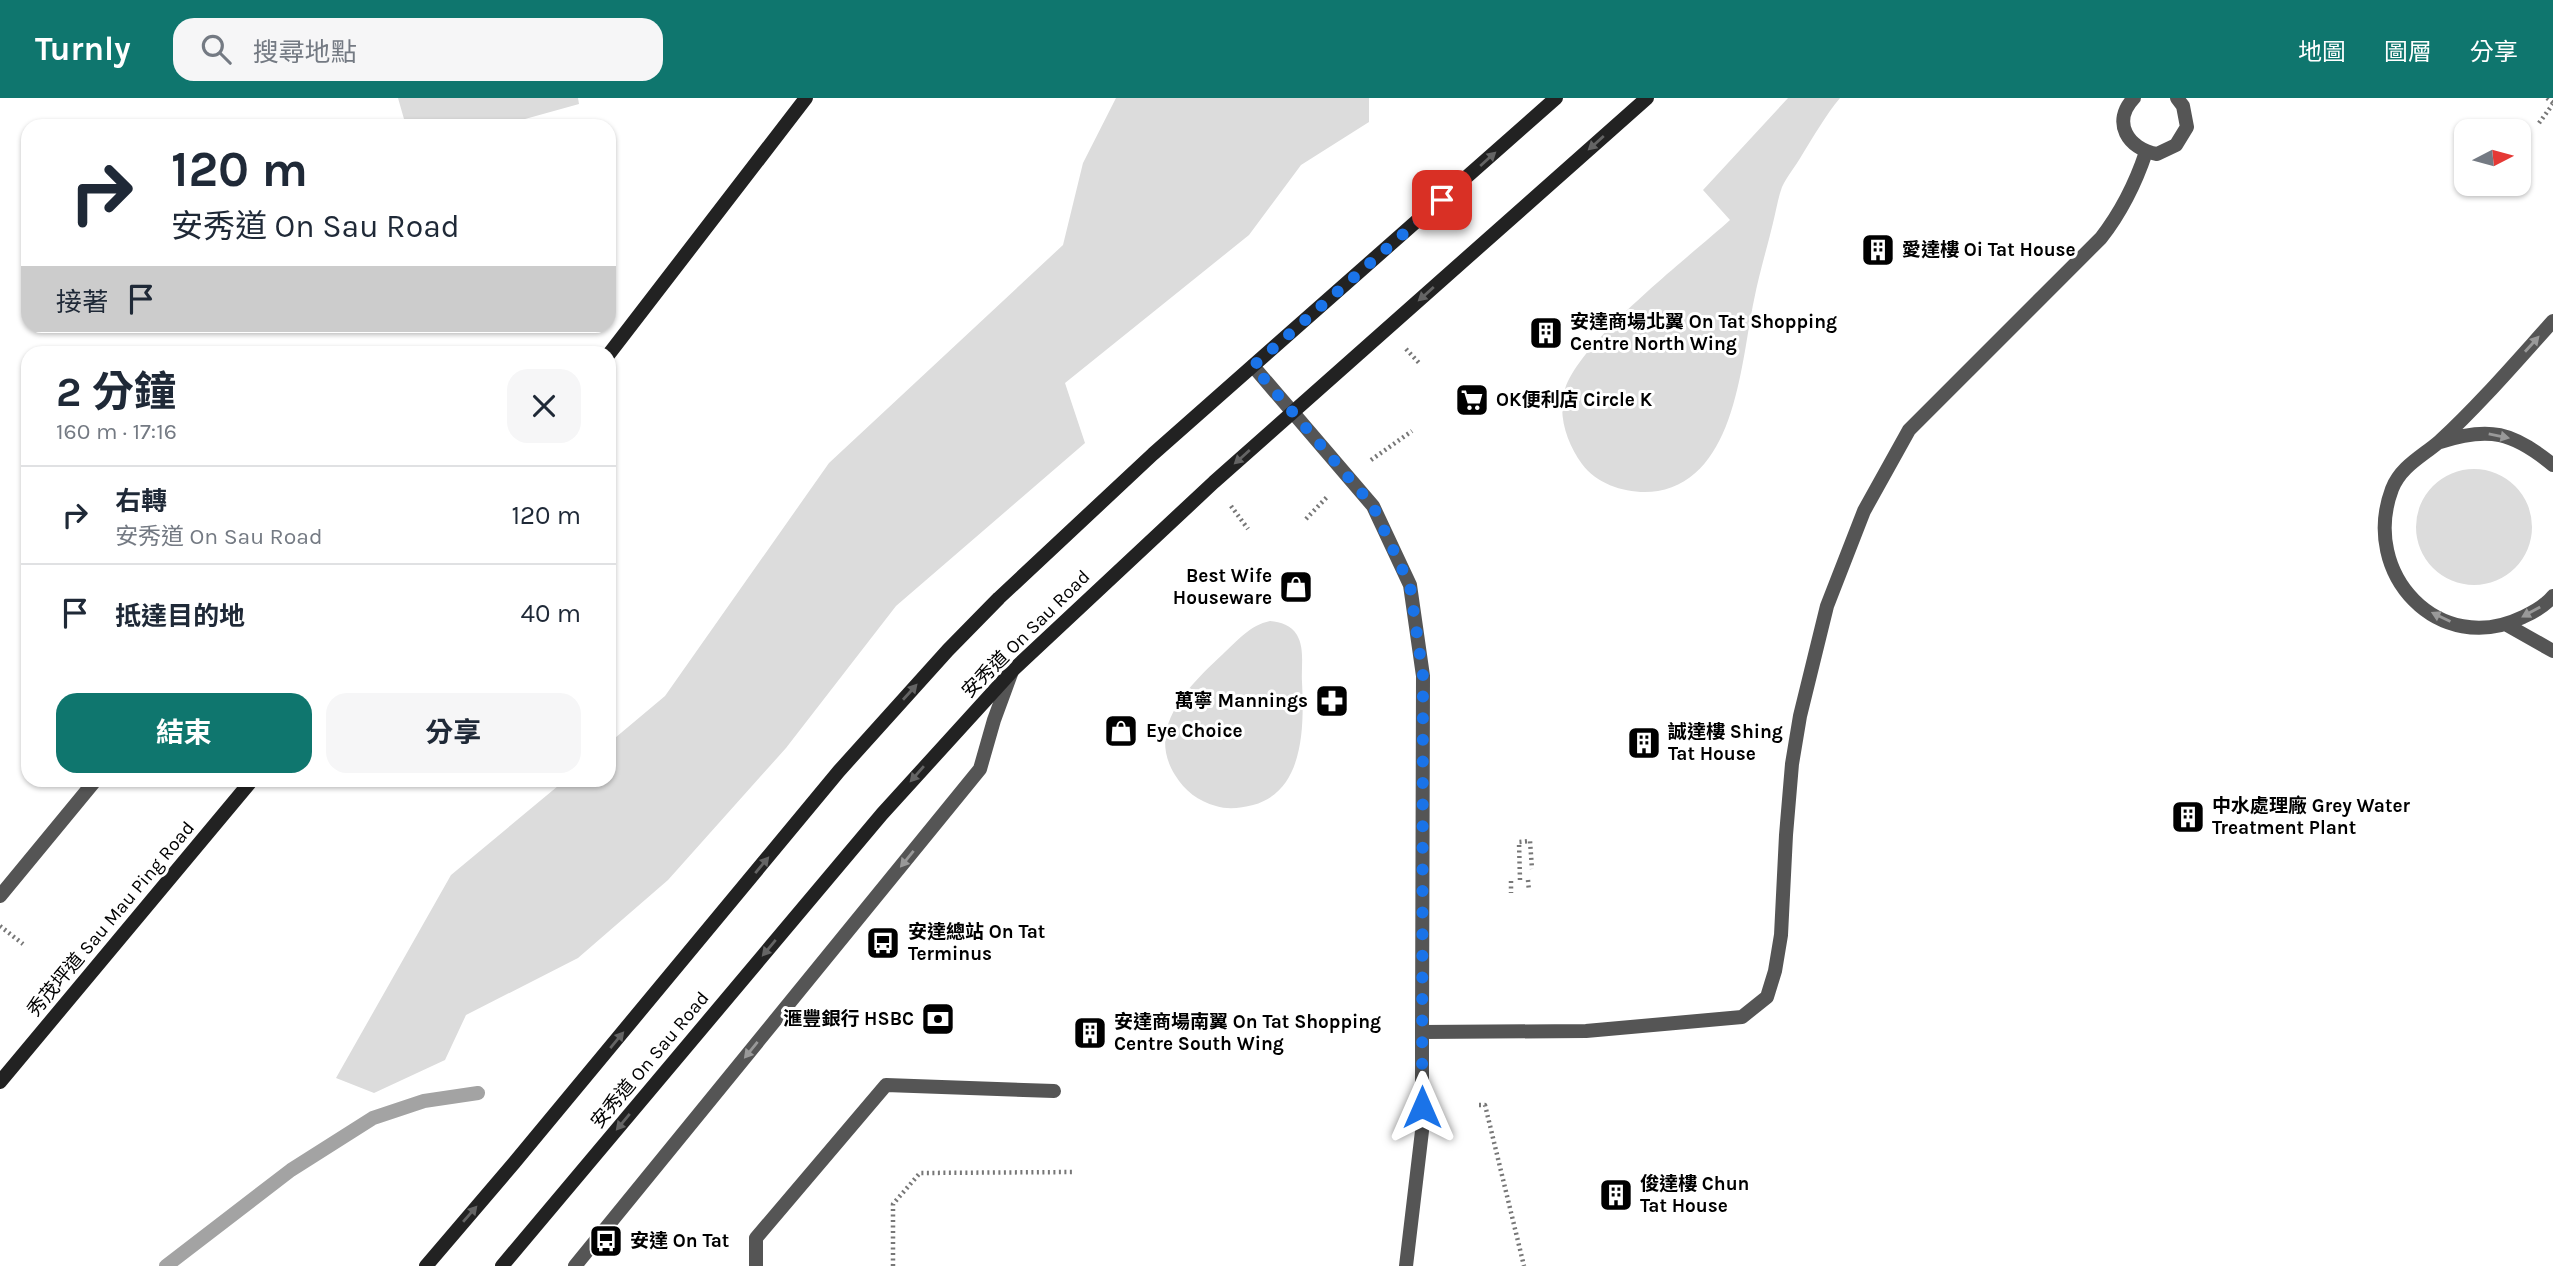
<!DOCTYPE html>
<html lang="zh-TW">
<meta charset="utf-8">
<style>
:root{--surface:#fff;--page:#f6f6f7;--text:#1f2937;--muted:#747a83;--line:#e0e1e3;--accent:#0f766e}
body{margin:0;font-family:Karla,"Noto Sans TC",sans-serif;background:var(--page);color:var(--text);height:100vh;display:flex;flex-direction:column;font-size:26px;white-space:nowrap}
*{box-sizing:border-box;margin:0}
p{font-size:23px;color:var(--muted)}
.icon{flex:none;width:38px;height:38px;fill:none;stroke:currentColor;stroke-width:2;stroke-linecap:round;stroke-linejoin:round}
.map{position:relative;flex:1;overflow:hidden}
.sheet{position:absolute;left:21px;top:248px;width:595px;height:441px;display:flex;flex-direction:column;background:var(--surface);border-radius:21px;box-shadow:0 2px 5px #0004}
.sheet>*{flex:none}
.hud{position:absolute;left:21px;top:21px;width:595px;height:214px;border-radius:21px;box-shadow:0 2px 5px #0004;background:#fff;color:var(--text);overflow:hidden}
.needle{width:46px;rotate:84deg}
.tools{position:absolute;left:2454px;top:21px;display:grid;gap:14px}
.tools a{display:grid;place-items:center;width:77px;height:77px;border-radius:14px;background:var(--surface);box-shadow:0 2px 5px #0004;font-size:35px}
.pin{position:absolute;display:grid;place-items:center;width:60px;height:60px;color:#fff;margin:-30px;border-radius:14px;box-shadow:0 4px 10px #0006}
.me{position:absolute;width:77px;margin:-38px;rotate:0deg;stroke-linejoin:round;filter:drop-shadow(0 0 5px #0008)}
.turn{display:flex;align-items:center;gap:24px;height:147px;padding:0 35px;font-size:32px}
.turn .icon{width:91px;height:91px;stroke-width:2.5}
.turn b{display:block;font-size:49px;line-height:60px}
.then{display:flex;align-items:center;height:66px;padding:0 35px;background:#0003;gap:14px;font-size:26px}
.round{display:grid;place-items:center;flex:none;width:74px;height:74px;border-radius:21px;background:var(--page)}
.headline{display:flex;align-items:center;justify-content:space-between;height:119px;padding:0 35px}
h1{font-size:42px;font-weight:700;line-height:52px}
.primary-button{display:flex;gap:14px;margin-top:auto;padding:14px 35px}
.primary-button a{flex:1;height:80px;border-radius:21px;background:var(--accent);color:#fff;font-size:28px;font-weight:700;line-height:80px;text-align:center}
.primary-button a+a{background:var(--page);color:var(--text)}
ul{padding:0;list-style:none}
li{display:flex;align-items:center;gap:21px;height:98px;padding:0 35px;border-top:2px solid var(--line)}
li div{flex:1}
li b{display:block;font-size:26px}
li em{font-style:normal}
header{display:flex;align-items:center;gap:42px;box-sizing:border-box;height:98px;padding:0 35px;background:var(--accent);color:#fff}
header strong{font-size:33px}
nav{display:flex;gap:38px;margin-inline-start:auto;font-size:24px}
.search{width:490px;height:63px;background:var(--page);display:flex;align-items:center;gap:18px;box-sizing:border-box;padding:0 24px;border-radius:21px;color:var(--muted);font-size:26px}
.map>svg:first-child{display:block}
</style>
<header>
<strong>Turnly</strong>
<div class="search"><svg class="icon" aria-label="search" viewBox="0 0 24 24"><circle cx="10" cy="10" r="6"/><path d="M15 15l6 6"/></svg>搜尋地點</div>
<nav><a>地圖</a><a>圖層</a><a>分享</a></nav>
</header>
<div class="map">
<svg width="2553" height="1168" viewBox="0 0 2553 1168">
<rect width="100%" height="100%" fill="#fff"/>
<path fill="#dcdcdc" d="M398,0h180l1,6 -79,22h-94z
M1116,0h253v24l-68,43 -52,70 -184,148 20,60 -189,163 -110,142 -118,132 -90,78 -112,57 -21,45 -71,33 -38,-15 115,-203 113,-94 45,-1v-37l56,-47 164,-233 234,-218 20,-82z
M1788,0h52c-15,18 -26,38 -38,57 -6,11 -15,21 -20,32 -4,11 -6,24 -9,36 -6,25 -14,51 -19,77 -13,60 -17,177 -96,191 -26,4 -59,-4 -76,-27 -15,-21 -25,-49 -17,-75 16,-49 124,-132 165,-169l-27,-30z
M2416 429a58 58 0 1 1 116 0a58 58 0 1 1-116 0Z
M1270,523c11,1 21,4 27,14 8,14 4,32 5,47 2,43 3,109 -49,123 -12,3 -25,5 -37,1 -18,-5 -31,-15 -41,-31 -30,-48 15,-90 48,-121 14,-13 27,-29 47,-33z"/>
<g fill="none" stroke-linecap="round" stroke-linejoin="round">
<path stroke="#a3a3a3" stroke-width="14" d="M166,1168l125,-96 82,-52 51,-17 54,-8"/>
<path stroke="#777" stroke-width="4.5" stroke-dasharray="2 3.5" stroke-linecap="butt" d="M2547,0l6,5
M2539,25l14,-19
M1406,251l14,15
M1371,362l41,-29
M1231,408l17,23
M1306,421l21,-22
M1520,782l-1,-38 11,-1 2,28
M1528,782l1,11
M1511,783v12
M0,828l23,18
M1479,1007h6l39,161
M893,1168v-62l27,-31 155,-1"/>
<path stroke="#555" stroke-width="14" d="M2134,0c-23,24 -6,51 23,56l19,-9 11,-18 -4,-21 -6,-8
M0,798l94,-114
M1422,934l164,-1 156,-14 25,-20 8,-26 6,-36 5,-100 6,-71 8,-48 27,-110 37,-95 45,-81 192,-192c21,-27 34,-53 45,-86
M575,1168l405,-497 14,-49 18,-49
M756,1168v-28l130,-153 168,6"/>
<path stroke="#555" stroke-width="14" d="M1253,268l120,140 37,79 13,91 -1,356v99l-16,135"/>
<path stroke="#555" stroke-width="14" d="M2553,223c-37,41 -73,83 -113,120 -17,15 -39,25 -48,48 -32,85 47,169 131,128 11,-5 22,-11 30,-21
M2440,344c49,-16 73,-10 113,23
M2507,527l46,26"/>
<path stroke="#222" stroke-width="14" d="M609,256l197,-256
M0,984l252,-302
M426,1168l88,-103 325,-392 109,-121 51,-52 154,-144 403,-356
M502,1168l380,-452 131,-144 201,-188 433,-384"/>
</g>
<defs><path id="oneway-solid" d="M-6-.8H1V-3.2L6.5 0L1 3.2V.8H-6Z" transform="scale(1.75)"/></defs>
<g fill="#646464">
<use href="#oneway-solid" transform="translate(1596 45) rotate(138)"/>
<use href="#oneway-solid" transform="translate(1488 61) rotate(-42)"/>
<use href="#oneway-solid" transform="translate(1426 196) rotate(138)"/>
<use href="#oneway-solid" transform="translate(1242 359) rotate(138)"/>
<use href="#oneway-solid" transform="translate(910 594) rotate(-48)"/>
<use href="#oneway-solid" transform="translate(917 676) rotate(131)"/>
<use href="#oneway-solid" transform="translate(762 767) rotate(-50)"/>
<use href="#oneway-solid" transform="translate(769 850) rotate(130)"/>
<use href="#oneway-solid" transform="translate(617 942) rotate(-50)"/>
<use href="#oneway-solid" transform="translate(623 1024) rotate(130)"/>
<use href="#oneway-solid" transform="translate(470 1116) rotate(-49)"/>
</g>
<g fill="#999">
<use href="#oneway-solid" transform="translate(2532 246) rotate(-48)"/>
<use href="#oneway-solid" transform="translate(2499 338) rotate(11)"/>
<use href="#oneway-solid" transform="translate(2531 514) rotate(151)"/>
<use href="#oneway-solid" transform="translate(2441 519) rotate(-154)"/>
<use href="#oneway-solid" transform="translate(907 761) rotate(129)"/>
<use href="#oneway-solid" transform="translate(751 952) rotate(129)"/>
</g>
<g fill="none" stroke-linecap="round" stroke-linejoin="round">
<path stroke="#1a73e8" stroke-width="12" stroke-dasharray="0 21.6" d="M1422,1009l1,-431 -13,-90 -37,-80 -120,-140 189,-166"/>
</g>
<defs>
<symbol id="building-square" viewBox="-11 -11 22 22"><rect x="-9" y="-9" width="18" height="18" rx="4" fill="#000" stroke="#fff"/><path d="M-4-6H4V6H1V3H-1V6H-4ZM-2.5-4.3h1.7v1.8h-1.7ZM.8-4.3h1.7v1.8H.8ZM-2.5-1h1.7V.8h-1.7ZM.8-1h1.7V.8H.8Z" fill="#fff"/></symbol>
<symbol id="supermarket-square" viewBox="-11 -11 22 22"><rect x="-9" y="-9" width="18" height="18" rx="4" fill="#000" stroke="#fff"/><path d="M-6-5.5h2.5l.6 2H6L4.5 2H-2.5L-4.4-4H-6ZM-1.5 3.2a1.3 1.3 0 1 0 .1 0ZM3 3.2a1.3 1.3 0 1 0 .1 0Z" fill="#fff"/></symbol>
<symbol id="shop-square" viewBox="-11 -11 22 22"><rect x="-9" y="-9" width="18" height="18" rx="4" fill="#000" stroke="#fff"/><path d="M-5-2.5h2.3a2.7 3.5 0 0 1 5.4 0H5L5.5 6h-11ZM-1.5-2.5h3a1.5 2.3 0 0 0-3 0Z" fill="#fff"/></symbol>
<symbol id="pharmacy-square" viewBox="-11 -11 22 22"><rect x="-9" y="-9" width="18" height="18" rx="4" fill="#000" stroke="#fff"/><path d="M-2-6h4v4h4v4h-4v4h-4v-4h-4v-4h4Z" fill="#fff"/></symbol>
<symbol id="bus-square" viewBox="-11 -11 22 22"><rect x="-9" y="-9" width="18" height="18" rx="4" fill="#000" stroke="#fff"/><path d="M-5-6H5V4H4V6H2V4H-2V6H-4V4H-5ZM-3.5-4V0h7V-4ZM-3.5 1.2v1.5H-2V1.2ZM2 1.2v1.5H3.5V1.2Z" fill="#fff"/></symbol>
<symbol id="bank-square" viewBox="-11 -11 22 22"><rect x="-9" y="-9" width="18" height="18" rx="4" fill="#000" stroke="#fff"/><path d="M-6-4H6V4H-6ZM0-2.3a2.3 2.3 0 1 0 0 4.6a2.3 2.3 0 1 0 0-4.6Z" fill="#fff"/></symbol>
</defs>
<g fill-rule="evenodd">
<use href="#building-square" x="1859" y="133" width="38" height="38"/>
<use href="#building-square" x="1527" y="216" width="38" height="38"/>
<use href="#supermarket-square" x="1453" y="283" width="38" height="38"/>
<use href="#shop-square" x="1277" y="470" width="38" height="38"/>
<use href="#pharmacy-square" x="1313" y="584" width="38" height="38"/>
<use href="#shop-square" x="1102" y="614" width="38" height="38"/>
<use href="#building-square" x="1625" y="626" width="38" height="38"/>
<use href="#building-square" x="2169" y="700" width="38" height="38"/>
<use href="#bus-square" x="864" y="826" width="38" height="38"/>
<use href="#bank-square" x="919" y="902" width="38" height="38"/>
<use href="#building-square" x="1071" y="916" width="38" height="38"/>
<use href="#building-square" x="1597" y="1078" width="38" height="38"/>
<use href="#bus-square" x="587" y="1124" width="38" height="38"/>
</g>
<g text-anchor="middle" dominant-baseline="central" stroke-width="6" stroke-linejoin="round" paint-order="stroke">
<g font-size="19" font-weight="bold" fill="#000" stroke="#fff" text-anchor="start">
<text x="1902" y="152">愛達樓 Oi Tat House</text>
<text x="1570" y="224">安達商場北翼 On Tat Shopping<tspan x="1570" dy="22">Centre North Wing</tspan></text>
<text x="1496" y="302">OK便利店 Circle K</text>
<text x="1272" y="478" text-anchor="end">Best Wife<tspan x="1272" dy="22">Houseware</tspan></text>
<text x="1308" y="603" text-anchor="end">萬寧 Mannings</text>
<text x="1146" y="633">Eye Choice</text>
<text x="1668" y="634">誠達樓 Shing<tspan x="1668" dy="22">Tat House</tspan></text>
<text x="2212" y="708">中水處理廠 Grey Water<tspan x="2212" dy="22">Treatment Plant</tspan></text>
<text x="908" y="834">安達總站 On Tat<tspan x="908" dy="22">Terminus</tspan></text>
<text x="914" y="921" text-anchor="end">滙豐銀行 HSBC</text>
<text x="1114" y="924">安達商場南翼 On Tat Shopping<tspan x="1114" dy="22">Centre South Wing</tspan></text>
<text x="1640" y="1086">俊達樓 Chun<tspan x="1640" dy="22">Tat House</tspan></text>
<text x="630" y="1143">安達 On Tat</text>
</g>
<g font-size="19" fill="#000" stroke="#fff">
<text transform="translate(1026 536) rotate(-45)">安秀道 On Sau Road</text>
<text transform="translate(111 821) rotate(-50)">秀茂坪道 Sau Mau Ping Road</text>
<text transform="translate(650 962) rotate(-50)">安秀道 On Sau Road</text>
</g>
</g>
</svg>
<div class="tools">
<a><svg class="needle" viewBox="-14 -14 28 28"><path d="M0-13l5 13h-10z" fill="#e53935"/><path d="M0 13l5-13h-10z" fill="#747a83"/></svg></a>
</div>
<div class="pin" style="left:1442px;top:102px;background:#d93025"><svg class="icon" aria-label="arrive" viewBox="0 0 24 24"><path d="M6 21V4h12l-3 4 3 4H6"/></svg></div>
<svg class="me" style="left:1422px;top:1009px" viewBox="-20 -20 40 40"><path d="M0-17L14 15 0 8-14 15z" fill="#1a73e8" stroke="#fff" stroke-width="4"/></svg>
<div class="hud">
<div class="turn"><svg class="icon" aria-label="right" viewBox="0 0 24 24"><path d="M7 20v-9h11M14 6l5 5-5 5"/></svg><div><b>120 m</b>安秀道 On Sau Road</div></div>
<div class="then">接著<svg class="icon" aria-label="arrive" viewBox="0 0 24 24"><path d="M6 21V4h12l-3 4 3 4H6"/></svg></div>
</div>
<section class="sheet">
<div class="headline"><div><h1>2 分鐘</h1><p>160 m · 17:16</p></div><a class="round"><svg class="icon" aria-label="close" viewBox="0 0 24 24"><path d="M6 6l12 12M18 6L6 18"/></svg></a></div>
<ul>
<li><svg class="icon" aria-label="right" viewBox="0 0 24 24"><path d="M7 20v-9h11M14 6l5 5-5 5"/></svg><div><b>右轉</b><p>安秀道 On Sau Road</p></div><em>120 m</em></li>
<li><svg class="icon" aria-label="arrive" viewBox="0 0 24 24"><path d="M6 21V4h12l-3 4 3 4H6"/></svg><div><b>抵達目的地</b></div><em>40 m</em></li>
</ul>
<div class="primary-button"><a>結束</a><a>分享</a></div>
</section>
</div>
